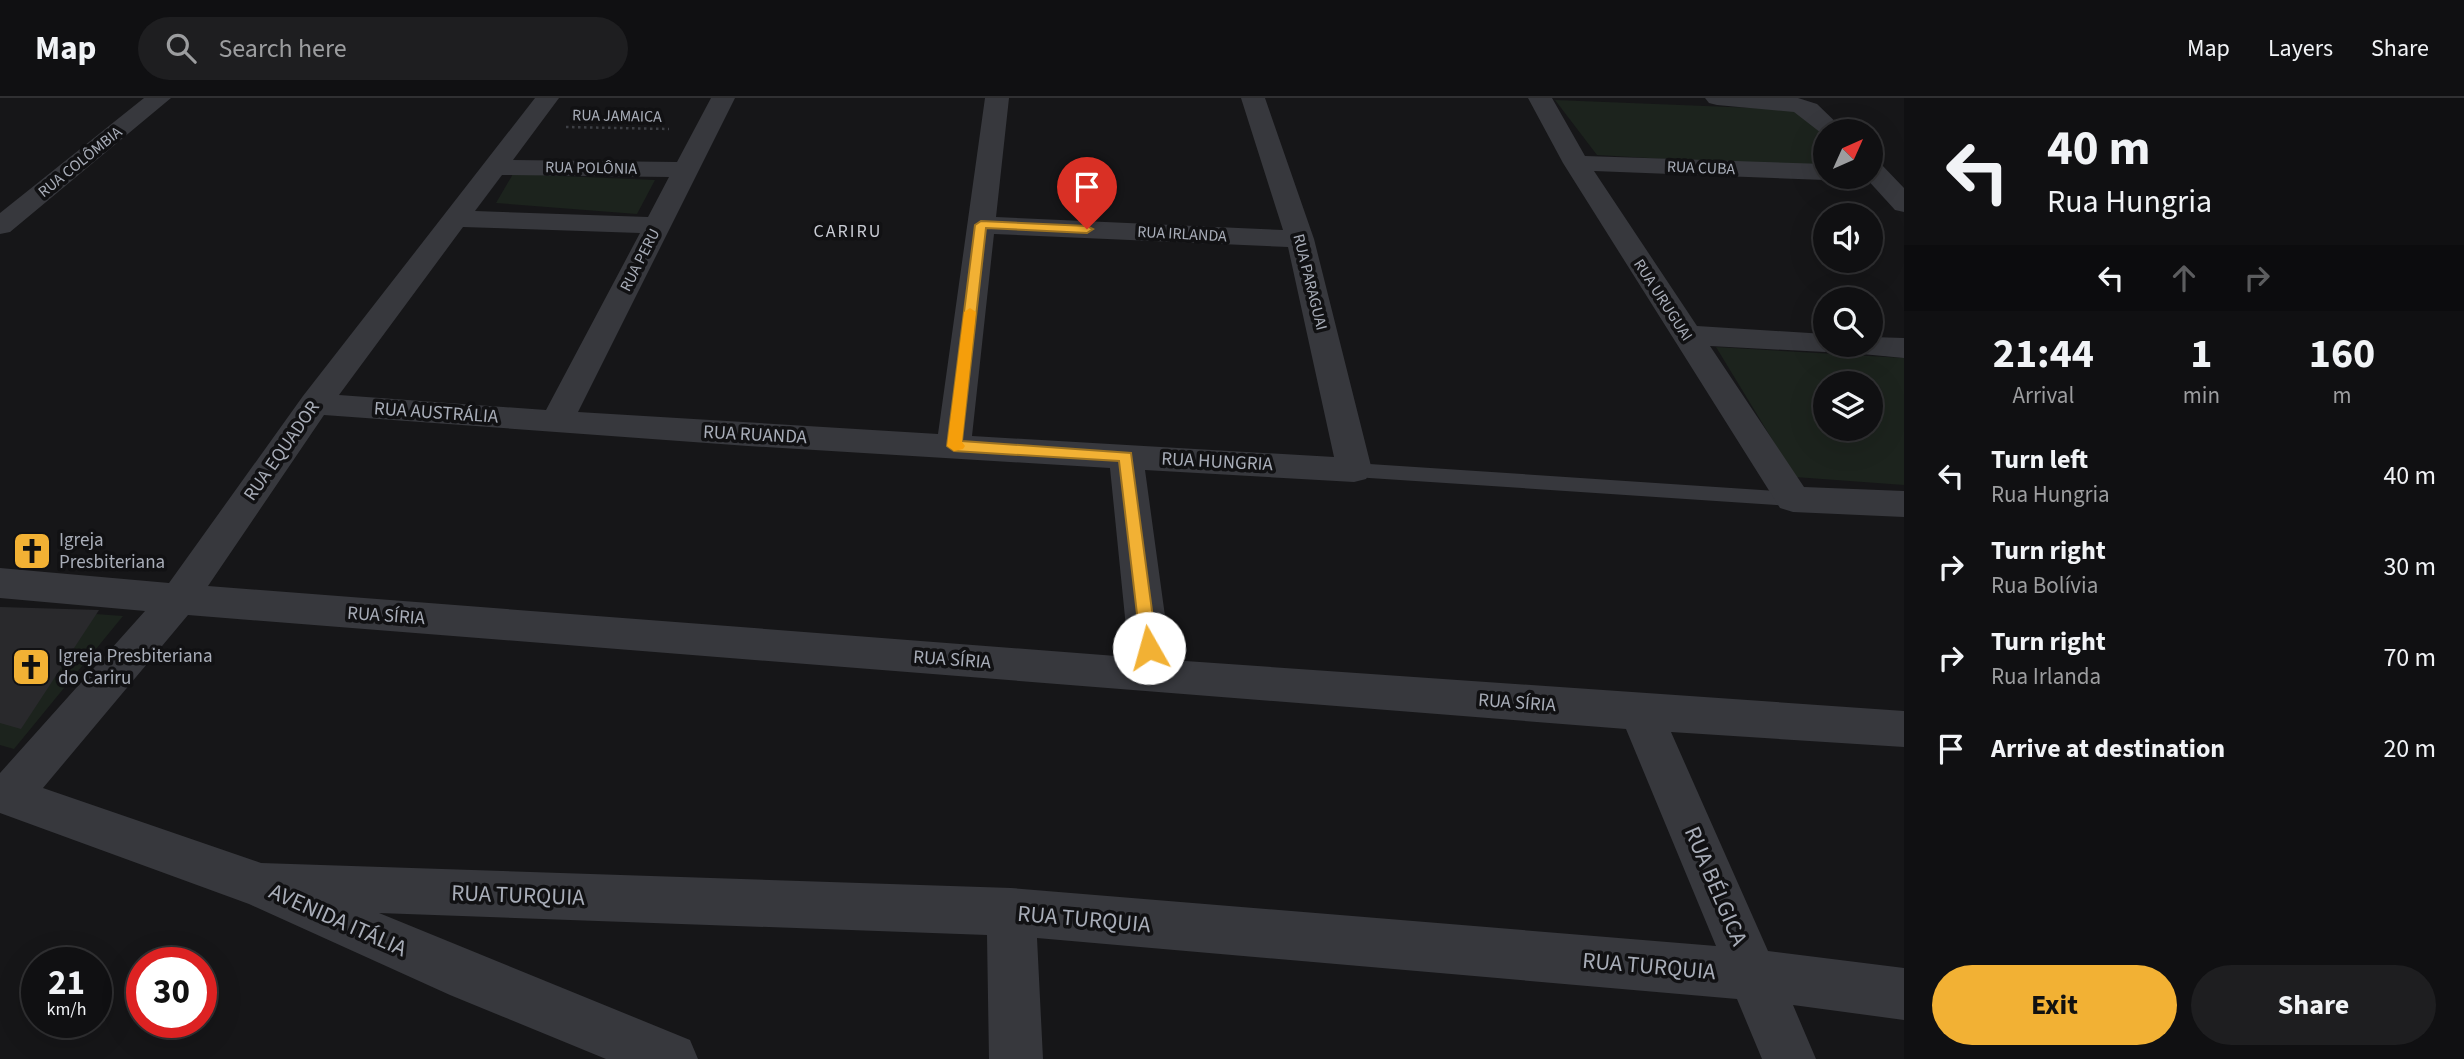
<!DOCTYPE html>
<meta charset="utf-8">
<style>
:root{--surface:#101012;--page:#1e1e20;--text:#f1f3f6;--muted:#9c9d9f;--line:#303032;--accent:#f2b134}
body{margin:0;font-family:"Source Sans 3",sans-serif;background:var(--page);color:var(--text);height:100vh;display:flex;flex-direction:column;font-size:26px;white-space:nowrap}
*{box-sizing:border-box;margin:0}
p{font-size:23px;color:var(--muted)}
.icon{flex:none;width:38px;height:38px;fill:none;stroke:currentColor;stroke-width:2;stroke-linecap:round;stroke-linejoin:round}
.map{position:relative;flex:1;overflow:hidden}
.side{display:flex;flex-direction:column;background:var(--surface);width:560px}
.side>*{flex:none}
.guide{background:#101012;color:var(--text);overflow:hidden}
.needle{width:46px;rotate:45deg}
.tools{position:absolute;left:1813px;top:21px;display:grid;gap:14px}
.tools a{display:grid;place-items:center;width:70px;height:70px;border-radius:50%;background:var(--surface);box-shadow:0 7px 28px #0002,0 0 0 2px var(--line);font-size:35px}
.speed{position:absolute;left:21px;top:849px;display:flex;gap:14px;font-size:35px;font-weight:700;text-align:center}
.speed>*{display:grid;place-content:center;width:91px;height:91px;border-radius:50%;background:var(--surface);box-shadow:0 7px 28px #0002,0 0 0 2px var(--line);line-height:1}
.speed small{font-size:18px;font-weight:400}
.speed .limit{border:10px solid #d22;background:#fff;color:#111}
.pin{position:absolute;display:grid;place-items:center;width:60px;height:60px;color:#fff;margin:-72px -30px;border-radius:50% 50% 50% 0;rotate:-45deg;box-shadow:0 0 7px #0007}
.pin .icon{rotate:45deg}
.me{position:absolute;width:77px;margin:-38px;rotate:353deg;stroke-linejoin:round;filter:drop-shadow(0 0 5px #0008)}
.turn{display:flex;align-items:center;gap:24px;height:147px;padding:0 28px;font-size:32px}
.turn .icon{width:91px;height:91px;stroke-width:2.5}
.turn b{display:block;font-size:49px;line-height:60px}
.lanes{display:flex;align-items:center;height:66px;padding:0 28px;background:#0003;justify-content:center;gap:35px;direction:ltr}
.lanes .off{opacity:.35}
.eta{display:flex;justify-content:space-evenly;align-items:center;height:119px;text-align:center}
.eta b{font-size:42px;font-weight:700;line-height:49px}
.primary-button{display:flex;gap:14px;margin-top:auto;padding:14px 28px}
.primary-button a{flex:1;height:80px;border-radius:42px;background:var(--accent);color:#111;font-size:28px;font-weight:700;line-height:80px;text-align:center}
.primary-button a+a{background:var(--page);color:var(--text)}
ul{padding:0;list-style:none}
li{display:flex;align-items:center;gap:21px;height:91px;padding:0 28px}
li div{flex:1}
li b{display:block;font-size:26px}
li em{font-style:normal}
header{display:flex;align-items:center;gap:42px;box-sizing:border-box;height:98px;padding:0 35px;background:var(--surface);border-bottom:2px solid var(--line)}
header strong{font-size:33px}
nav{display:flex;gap:38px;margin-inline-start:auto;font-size:24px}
.search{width:490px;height:63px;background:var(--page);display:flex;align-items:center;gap:18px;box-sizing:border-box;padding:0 24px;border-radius:38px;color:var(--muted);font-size:26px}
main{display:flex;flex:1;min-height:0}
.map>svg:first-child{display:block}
</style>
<header>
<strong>Map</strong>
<div class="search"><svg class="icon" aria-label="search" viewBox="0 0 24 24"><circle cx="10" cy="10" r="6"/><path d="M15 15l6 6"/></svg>Search here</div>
<nav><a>Map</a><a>Layers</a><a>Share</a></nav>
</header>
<main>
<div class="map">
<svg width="1904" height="961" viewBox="0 0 1904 961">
<rect width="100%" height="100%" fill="#161618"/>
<path fill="#1c231d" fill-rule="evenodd" d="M1555,2l247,10 23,27v31l-228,-13z
M513,76l142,6 -18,34 -141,-11z
M1716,249l188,11v127l-109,-8zM1825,285h46v46h-46z
M0,509l123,9 -109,133 -14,-4z"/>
<path fill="#29292c" d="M0,509l99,3 -78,119 -21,-6z"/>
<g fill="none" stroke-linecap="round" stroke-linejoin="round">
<path stroke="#3d3f44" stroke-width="2.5" stroke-dasharray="2.5 3.5" stroke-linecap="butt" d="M566,29l103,2"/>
<path fill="#37383d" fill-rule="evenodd" d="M1354,365l439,29 7,2 3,5 -3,5 -7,2 -439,-29 -7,-2 -3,-5 3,-5z"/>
<path fill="#37383d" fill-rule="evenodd" d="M144,0h27l-161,134 -10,2v-21z
M535,0h24l-46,62 164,2 34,-64h24l-157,314 360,22 47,-336h24l-13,119 287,13 -42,-132h24l49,141 58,231 -6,9 -12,3 -209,-12 26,190 733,51v36l-233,-15 97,219 136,17v52l-111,-15 23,54h-54l-25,-60 -700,-61 6,121h-54l-2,-124 -608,-22 311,127 8,19h-92l-156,-64 -201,-91 -249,-91v-40l145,-162 -145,-13v-30l169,15 134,-187zM502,77l167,2 -21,40 -173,-6zM463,129l177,6 -94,177 -207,-15zM994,136l294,13 46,210 -362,-21zM324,317l424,31 362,22 19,189 -921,-71zM188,517l1438,114 90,217 -705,-58 -750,-25 -218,-75z
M1528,0h24l33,58 240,8v13h9l-9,3 -231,-9 103,155 128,8v11h46v-8l33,1v20l-63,-6 -3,-5 -13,5 -115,-6 94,141 100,4v26l-111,-5 -13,-4 -217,-345z
M1705,0h93l19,6 28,27h-20v5l-31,-24 -77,-7 -8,-2z
M1871,62l9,3 24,25v24l-9,-2 -30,-33h6z"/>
</g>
<path fill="#f2b134" stroke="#9d7322" stroke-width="2" d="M981,123l106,5 6,3 -6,4 -101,-5 -24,213 169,12 26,195 -2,5h-12l-2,-5 -22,-187 -165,-10 -7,-5 28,-221z"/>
<path fill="#f59e0b" d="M970,210l6,4 -14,130 3,4 -2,3 -9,2 -7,-5 17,-134z"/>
<defs>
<symbol id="church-square" viewBox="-11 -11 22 22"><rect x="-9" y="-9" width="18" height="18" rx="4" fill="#f2b134" stroke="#111113"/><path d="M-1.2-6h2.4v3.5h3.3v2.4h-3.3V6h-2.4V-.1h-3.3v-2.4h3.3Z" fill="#111"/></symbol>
</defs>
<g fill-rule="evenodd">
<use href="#church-square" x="10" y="431" width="44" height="44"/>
<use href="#church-square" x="9" y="547" width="44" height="44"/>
</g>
<g text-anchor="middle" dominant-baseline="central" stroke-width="7" stroke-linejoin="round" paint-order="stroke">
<g font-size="16" fill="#a8adb8" stroke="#111113">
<text transform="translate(617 18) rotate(1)">RUA JAMAICA</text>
<text transform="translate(80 64) rotate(-39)">RUA COLÔMBIA</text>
<text transform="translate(591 70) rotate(1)">RUA POLÔNIA</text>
<text transform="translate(1701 70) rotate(2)">RUA CUBA</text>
<text transform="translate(1182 136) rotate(3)">RUA IRLANDA</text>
<text transform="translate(640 162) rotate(-63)">RUA PERU</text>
<text transform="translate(1310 184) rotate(76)">RUA PARAGUAI</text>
<text transform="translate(1663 202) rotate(57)">RUA URUGUAI</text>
</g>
<g font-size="18" letter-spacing="2" fill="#c9ccd4" stroke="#111113">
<text x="848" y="133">CARIRU</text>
</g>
<g font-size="19" fill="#a8adb8" stroke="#111113">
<text transform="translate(436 315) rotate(4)">RUA AUSTRÁLIA</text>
<text transform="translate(755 337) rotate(3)">RUA RUANDA</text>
<text transform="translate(282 353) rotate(-55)">RUA EQUADOR</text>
<text transform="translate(1217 364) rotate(3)">RUA HUNGRIA</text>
<text transform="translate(386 518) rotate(4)">RUA SÍRIA</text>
<text transform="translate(952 562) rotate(4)">RUA SÍRIA</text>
<text transform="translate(1517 605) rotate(4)">RUA SÍRIA</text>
</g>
<g font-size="19" fill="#a8adb8" stroke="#111113" text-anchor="start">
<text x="59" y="442">Igreja<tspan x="59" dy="22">Presbiteriana</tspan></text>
<text x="58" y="558">Igreja Presbiteriana<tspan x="58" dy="22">do Cariru</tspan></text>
</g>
<g font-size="23" fill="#a8adb8" stroke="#111113">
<text transform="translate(1716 788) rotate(67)">RUA BÉLGICA</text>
<text transform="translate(518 797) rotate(2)">RUA TURQUIA</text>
<text transform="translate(1084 821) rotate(5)">RUA TURQUIA</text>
<text transform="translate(338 822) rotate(24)">AVENIDA ITÁLIA</text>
<text transform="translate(1649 868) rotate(5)">RUA TURQUIA</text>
</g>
</g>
</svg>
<div class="tools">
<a><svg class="needle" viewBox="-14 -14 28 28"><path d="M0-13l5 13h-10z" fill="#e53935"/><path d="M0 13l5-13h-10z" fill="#9c9d9f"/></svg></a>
<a><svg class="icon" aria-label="sound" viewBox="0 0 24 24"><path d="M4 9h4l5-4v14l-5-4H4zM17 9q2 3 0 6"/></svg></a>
<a><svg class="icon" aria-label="search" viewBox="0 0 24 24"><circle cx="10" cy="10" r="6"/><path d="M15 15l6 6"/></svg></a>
<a><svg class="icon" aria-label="layers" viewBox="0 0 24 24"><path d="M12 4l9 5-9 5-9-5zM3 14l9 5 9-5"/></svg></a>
</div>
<div class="speed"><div>21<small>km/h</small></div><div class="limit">30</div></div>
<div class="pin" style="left:1087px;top:131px;background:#d93025"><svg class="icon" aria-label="arrive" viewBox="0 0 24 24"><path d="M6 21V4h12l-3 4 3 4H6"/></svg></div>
<svg class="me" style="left:1149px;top:550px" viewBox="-20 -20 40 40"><circle r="19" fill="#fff"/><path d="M0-13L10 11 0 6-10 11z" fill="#f2b134"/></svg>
</div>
<section class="side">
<div class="guide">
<div class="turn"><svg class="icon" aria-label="left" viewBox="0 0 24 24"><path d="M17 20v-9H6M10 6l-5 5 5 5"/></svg><div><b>40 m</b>Rua Hungria</div></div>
<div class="lanes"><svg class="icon" aria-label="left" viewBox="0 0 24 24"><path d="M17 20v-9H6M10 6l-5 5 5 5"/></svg><svg class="icon off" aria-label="ahead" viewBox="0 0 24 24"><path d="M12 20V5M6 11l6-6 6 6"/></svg><svg class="icon off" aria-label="right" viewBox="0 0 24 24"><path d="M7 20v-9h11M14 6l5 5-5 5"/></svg></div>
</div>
<div class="eta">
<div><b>21:44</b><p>Arrival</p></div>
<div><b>1</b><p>min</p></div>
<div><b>160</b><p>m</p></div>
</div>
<ul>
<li><svg class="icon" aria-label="left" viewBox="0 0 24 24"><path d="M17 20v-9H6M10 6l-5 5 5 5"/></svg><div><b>Turn left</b><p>Rua Hungria</p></div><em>40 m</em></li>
<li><svg class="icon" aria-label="right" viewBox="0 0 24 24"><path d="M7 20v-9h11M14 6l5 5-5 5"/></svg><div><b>Turn right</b><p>Rua Bolívia</p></div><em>30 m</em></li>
<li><svg class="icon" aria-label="right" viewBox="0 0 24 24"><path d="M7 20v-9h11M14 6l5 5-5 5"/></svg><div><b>Turn right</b><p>Rua Irlanda</p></div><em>70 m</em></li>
<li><svg class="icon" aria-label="arrive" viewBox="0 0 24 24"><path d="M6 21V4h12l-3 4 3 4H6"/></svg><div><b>Arrive at destination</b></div><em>20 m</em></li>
</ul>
<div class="primary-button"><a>Exit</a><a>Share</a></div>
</section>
</main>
